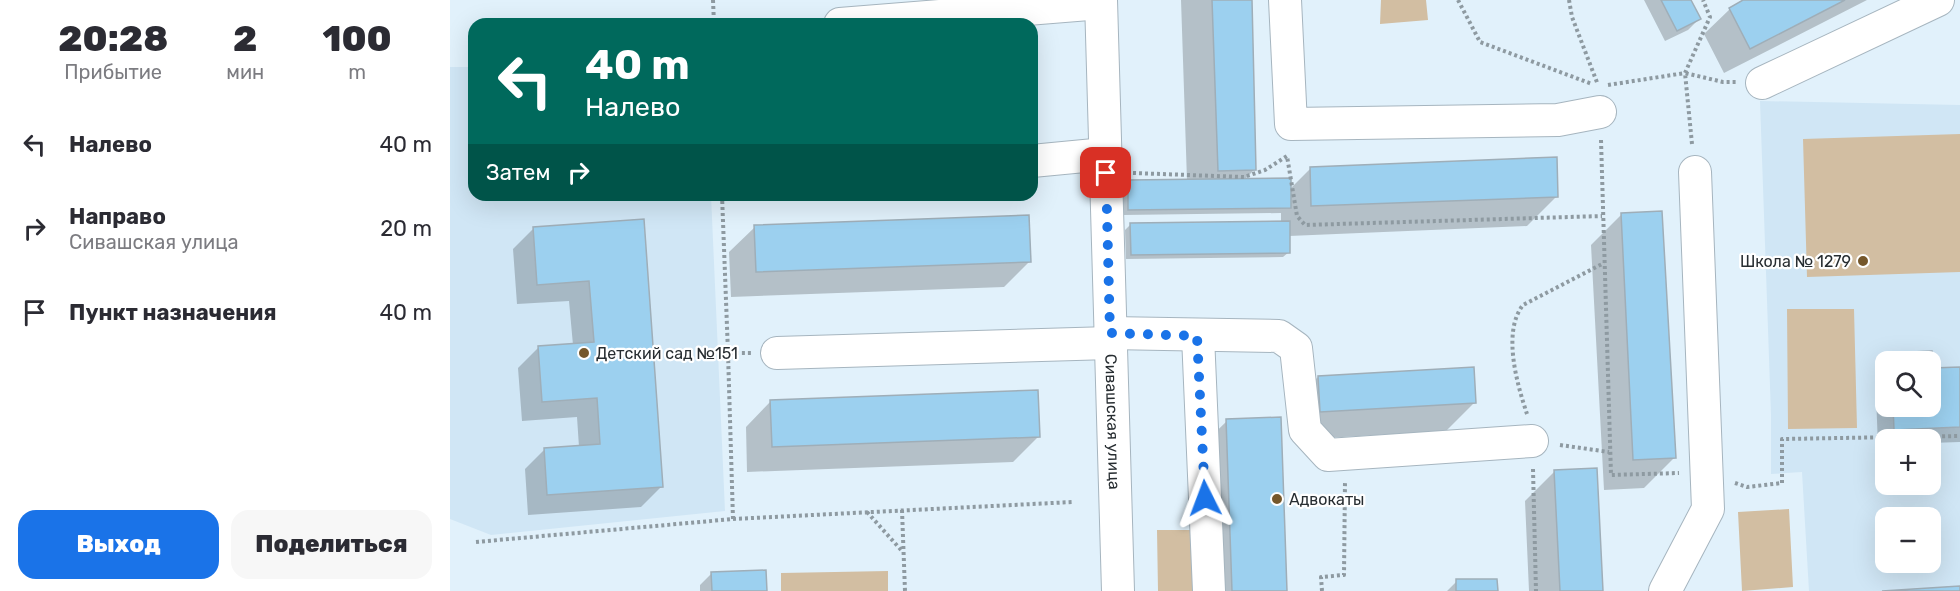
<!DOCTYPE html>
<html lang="ru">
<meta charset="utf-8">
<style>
:root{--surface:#fff;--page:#f7f7f7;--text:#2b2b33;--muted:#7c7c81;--accent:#1a73e8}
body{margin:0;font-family:Rubik,sans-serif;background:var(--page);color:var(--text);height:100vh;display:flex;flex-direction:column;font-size:22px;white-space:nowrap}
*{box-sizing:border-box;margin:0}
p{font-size:20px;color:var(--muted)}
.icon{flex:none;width:33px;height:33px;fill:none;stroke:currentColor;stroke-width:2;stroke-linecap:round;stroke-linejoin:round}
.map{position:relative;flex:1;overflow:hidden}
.side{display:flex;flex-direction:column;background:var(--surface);width:450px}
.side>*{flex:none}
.hud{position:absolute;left:18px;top:18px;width:570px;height:183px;border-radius:18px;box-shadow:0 6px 24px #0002;background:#00695c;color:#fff;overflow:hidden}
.fabs{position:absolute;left:1425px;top:351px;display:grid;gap:12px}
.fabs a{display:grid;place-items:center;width:66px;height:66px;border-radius:12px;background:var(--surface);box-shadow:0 6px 24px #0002;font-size:30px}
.pin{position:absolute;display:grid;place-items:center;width:51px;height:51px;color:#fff;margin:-26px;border-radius:12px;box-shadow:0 3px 9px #0006}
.me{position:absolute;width:66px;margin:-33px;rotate:357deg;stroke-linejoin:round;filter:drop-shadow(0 0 4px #0008)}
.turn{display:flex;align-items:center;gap:21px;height:126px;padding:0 18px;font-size:27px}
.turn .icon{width:78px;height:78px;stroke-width:2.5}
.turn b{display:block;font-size:42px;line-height:51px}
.then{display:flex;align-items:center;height:57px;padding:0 18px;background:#0003;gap:12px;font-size:22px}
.eta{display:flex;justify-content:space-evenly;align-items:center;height:102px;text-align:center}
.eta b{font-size:36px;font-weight:800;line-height:42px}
.cta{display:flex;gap:12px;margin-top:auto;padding:12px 18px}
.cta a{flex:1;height:69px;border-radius:18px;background:var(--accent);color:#fff;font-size:24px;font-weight:800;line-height:69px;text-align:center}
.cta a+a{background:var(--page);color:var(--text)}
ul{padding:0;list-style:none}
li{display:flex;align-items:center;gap:18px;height:84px;padding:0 18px}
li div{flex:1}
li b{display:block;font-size:22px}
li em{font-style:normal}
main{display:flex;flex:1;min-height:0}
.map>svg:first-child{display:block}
</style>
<main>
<section class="side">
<div class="eta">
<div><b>20:28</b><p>Прибытие</p></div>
<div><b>2</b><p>мин</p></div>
<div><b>100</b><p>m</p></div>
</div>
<ul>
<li><svg class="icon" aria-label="left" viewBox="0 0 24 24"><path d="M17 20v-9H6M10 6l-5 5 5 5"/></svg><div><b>Налево</b></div><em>40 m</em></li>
<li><svg class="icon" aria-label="right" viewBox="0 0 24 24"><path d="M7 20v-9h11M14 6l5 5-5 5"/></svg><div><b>Направо</b><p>Сивашская улица</p></div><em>20 m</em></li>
<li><svg class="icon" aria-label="arrive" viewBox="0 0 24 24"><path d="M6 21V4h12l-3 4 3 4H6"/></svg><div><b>Пункт назначения</b></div><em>40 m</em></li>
</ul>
<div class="cta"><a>Выход</a><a>Поделиться</a></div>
</section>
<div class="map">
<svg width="1510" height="591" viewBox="0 0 1510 591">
<rect width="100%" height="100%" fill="#e1f1fb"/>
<path fill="#d0e6f5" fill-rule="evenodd" d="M0,67h24v128h237l14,316 -234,24 -41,-16z
M1310,101l200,4v486h-151l-7,-119 -31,2v-59zM1436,362h44v44h-44zM1436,440h44v44h-44zM1436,518h44v44h-44z"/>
<path fill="#d2bea2" d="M931,0h45l2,20 -48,4z
M1510,134v138l-153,5 -4,-138z
M1337,309h67l3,119 -69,1z
M1339,509l4,78 -51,4 -4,-79z
M707,530h36l2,61h-37z
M438,571v20h-107v-18z"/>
<path fill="#0003" fill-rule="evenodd" d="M731,0h69l4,170 -10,10 45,10 21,-21 247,27 -30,30 -238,10v16l-6,5 -157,2 -1,-29 6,-6 150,-2v-9l-158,2v-28l6,-5 58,-1z
M1194,0h45l10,19 -11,11 -23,11z
M1297,0h120l-143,73 -20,-39 26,-25z
M1171,215l53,243 -30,30 -40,2 -13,-245z
M193,221l19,265 -21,21 -113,8 -3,-46 20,-20 34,-2 -2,-30 -55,4 -4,-53 20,-20 35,-3 -4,-44 -52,3 -4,-55 20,-20z
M305,227l275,34 -26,26 -273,10 -2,-45z
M1480,352l1,18 29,-1v73l-30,1v-3h-44v5l-8,1 -3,-76 16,-16zM1436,362h44v44h-44z
M868,377l157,25 -29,29 -155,9 -2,-34z
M321,401l267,36 -25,25 -266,10 -1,-45z
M777,421l59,170h-84l-6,-140z
M1105,471l46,120h-72l-4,-90z
M261,574l54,17h-65v-6z
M1007,581l39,10h-49z"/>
<path fill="#9cd0ef" stroke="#9faeb8" stroke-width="1.5" d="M762,0h40l4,170 -38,1z
M1211,0h30l10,19 -24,12z
M1293,0h102l-95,49 -21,-41z
M1107,157l1,40 -247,9 -1,-39z
M841,178v30l-163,2v-30z
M1212,211l14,247 -43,2 -12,-247z
M579,215l2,47 -275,10 -2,-47z
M194,219l19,268 -116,8 -3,-47 56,-4 -3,-46 -55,4 -4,-56 56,-4 -5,-61 -52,4 -4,-58z
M840,221v32l-159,2 -1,-32z
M1482,351v17l28,-1v60l-66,3 -1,-24h37v-44h-39v-9z
M1024,367l2,36 -156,9 -2,-36z
M588,390l2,47 -268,10 -2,-47z
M831,417l6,174h-55l-6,-172z
M1147,468l6,123h-43l-6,-121z
M316,570l1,21h-55l-1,-19z
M1006,579h41l1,12h-42z
M1510,586v5h-78z"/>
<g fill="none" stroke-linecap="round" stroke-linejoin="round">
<defs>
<g id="minor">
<path id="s1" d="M651,0l17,591"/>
<path d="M835,0l6,124 267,-4 42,-8"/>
<path d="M390,24l261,-21"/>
<path d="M1312,83l176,-83"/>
<path d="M582,161l73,-7"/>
<path d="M660,333l169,3 17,12 9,82 23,25 204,-14"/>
<path d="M748,336l11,255"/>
<path d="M327,353l333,-10"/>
<path d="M1215,591l43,-82 -13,-337"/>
</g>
</defs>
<use href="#minor" stroke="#a6b5bf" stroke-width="34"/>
<path stroke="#8e9aa1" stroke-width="4" stroke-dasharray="3 3" stroke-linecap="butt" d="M263,0l1,24
M1008,0l22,42 112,42
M1119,0l3,17 26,68
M1158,85l77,-12 25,-56 -7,-17
M1151,140l10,335 68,-2
M1242,144l-7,-71 38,9h14
M683,173l111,4 21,-7 22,-14 10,60 8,9 297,-9
M272,195l6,158
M1077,414c-10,-30 -25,-82 -4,-109l81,-42
M1110,445l49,7
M1083,469l3,122
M1285,483l12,4 35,-4v-44l178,-3
M452,510l3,81
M417,512l35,39
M283,519l340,-17
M26,542l257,-23 -5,-166h23
M872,591l-1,-14 23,-2 1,-94"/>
<use href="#minor" stroke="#fff" stroke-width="32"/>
</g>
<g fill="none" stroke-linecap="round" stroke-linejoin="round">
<path stroke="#1a73e8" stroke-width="10" stroke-dasharray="0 18" d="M656,173l4,160 87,3 8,162"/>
</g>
<g fill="#75572b" stroke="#fff" stroke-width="2">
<circle cx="1413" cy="261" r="6"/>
<circle cx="134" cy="353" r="6"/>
<circle cx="827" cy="499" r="6"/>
</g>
<g text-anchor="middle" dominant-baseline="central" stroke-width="4.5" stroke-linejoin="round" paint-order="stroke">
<g font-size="16" fill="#272d31" stroke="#fff" text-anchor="start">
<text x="1401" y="261" text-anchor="end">Школа № 1279</text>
<text x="146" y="353">Детский сад №151</text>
<text x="839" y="499">Адвокаты</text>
</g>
<g font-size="16" fill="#272d31" stroke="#fff">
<text stroke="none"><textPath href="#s1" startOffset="422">Сивашская улица</textPath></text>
</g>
</g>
</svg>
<div class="fabs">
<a><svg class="icon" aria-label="search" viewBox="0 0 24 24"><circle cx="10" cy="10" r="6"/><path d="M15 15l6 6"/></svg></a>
<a>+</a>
<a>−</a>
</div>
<div class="pin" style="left:656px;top:173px;background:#d93025"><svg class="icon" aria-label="arrive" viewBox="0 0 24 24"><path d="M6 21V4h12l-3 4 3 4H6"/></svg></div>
<svg class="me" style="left:755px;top:498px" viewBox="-20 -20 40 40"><path d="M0-17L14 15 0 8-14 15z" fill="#1a73e8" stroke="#fff" stroke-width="4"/></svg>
<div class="hud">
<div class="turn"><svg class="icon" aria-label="left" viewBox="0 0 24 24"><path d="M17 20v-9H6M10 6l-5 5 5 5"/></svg><div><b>40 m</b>Налево</div></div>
<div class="then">Затем<svg class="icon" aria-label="right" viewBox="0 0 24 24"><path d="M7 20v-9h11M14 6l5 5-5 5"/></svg></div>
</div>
</div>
</main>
